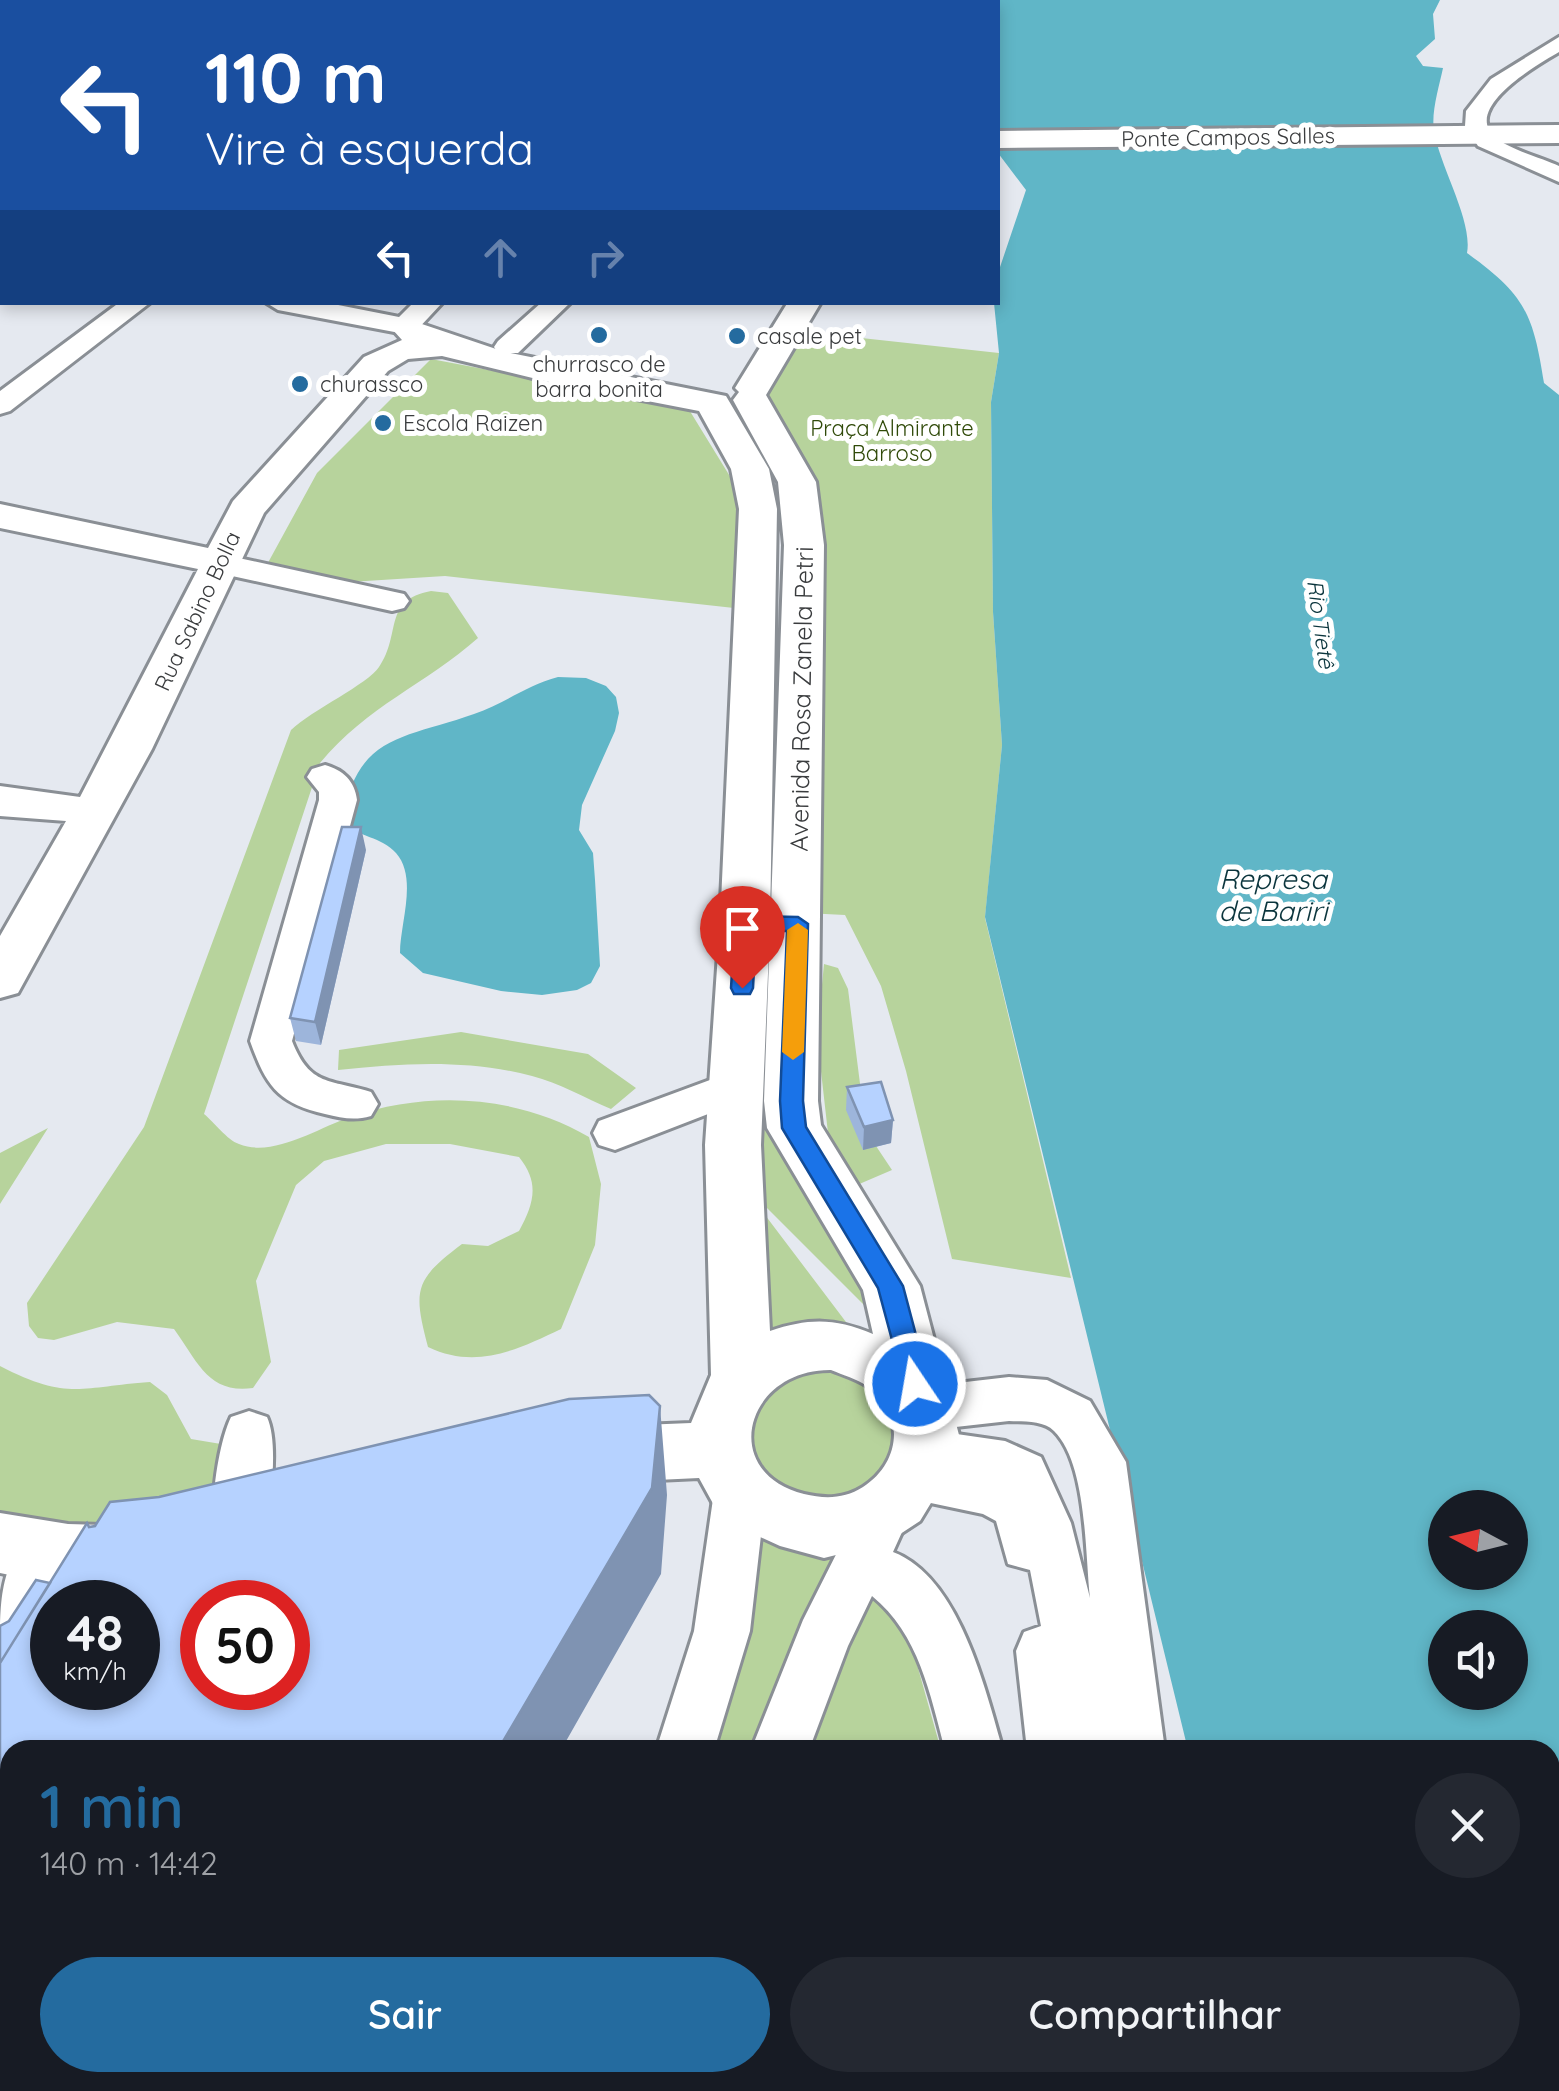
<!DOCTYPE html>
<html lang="pt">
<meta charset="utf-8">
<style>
:root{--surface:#171b24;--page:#242831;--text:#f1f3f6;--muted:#9ea1a6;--accent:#246b9f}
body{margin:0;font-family:Quicksand,sans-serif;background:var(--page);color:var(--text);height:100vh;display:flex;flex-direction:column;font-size:38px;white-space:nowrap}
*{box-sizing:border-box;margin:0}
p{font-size:32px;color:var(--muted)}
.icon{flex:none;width:55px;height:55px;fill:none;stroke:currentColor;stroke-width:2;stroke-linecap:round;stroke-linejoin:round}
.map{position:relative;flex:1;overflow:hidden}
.panel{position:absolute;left:0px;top:1740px;width:1560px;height:352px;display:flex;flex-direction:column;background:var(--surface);border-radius:30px 30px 0 0;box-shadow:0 5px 15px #0003}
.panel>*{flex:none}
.top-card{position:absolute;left:0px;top:0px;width:1000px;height:305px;box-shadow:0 5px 15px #0003;background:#1a4fa0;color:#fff;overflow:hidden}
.needle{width:65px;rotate:277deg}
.tools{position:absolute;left:1428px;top:1490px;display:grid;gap:20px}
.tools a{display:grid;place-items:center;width:100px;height:100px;border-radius:50%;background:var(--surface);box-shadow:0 5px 15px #0003;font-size:50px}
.speed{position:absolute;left:30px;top:1580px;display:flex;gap:20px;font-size:50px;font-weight:700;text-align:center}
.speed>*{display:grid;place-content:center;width:130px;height:130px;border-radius:50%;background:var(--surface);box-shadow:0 5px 15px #0003;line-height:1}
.speed small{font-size:25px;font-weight:400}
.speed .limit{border:15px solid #d22;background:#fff;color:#111}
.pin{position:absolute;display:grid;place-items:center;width:85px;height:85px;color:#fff;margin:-102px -42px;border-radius:50% 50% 50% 0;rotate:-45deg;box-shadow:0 0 10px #0007}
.pin .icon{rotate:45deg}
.me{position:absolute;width:110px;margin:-55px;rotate:348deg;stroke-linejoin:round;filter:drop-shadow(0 0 8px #0008)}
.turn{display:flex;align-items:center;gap:35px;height:210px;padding:0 40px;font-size:45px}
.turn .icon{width:130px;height:130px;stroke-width:2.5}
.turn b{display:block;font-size:70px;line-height:85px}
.lanes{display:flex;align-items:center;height:95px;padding:0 40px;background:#0003;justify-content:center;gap:50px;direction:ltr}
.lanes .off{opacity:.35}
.round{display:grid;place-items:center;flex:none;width:105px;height:105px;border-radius:52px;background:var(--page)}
.overview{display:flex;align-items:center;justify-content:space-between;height:170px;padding:0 40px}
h1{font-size:60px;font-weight:600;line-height:75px;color:var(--accent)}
.button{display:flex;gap:20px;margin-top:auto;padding:20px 40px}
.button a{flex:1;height:115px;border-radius:60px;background:var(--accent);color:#fff;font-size:40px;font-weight:600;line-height:115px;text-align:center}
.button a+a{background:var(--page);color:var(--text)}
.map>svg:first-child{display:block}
</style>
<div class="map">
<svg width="1559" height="2091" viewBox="0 0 1559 2091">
<rect width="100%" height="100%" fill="#e5e9f0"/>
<path fill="#b7d39c" d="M788,330l211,23 -8,49 2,210 9,133 -17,173 86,360 -119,-19 -46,-188 -25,-85 -36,-71 -40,-2 3,-400 -50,-120z
M431,359l257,49 54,88 -8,112 -289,-32 -159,10 -28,-5 59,-108z
M431,591l17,2 30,45c-52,46 -111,68 -158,125l-116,351c10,8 23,26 35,30 34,14 79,-16 111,-27 79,-27 167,-22 239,20l12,47 -6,61 -34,84c-44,21 -85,41 -133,18 -15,-57 -14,-67 34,-103l26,2 31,-15c15,-28 21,-48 0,-74l-69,-13h-64l-62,17 -28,24 -40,96 15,81 -18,26c-45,6 -55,-26 -79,-59l-57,-7 -63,18 -16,-2 -9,-12 -2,-23 117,-176 147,-397c21,-20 77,-46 88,-63 23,-33 3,-67 52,-76z
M752,936h37l-7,163 88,176 1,37 -112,-112z
M824,964l14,4 10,21 18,142 26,39 -35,15 -29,-52 -11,-97z
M461,1032l127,22 48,34 -25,21c-26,-11 -52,-26 -79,-33 -64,-17 -129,-13 -194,-6l1,-20z
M48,1128l-48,76v-51z
M756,1203l93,123 -99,30z
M795,1358l88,16 38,71 -68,68 -101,-38 -10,-68z
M0,1366c68,35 80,21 150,16l17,13 24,44 42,7 -17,86 -216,-4z
M749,1517l109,19 -94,214h-65z
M866,1589l38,29 37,132h-143z
M644,2082h324l1,9h-329z"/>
<path fill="#60b6c7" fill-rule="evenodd" d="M963,0h477l-7,14 2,25 -19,17 7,10 20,2c-4,19 -12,44 -9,63 6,36 39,90 33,122 58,42 66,60 77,130l15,12v1696h-282l-3,-8 276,-1v-332h-362l-203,-833 17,-172 -9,-133 -2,-210 8,-49 -5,-50 4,-1v-29l28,-83 -28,-37v-151zM1445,1508h65v64h-65zM1445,1628h65v64h-65z
M558,677l28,1 20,8 10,11 3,16 -4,18 -33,74 -3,25 14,23 2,27 5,86 -9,17 -14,7 -35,5 -41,-4 -78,-18 -23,-20c0,-30 18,-75 -4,-100 -14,-16 -38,-16 -53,-31 12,-88 61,-83 131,-108 30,-10 53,-29 84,-37z"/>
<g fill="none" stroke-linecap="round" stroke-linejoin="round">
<defs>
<path id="minor" d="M255,0h35l1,2h-34z
M1559,37v15c-19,11 -96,55 -65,84 15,14 46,21 65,30v16l-81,-36 -13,-20 1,-15 25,-32z
M2,128v15l-2,1v-15z
M0,242h2v16h-2z
M120,302h31l-141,109 -10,3v-23z
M265,302h58l76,15 15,-15h29l-28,30 -10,2 -127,-24z
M542,302h29l-53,51h-20l-4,-6 4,-6z
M234,557l170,37 5,7 -5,7 -12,3 -169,-37 -5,-7 5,-7z
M325,765c18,5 30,16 32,35l-65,241c18,46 38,38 79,51l7,12 -7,12c-17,5 -29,2 -46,-2 -48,-11 -59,-29 -75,-73l69,-241v-8l-12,-15 5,-8z
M737,1070l15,5 7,11 -7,11 -137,53 -16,-5 -6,-12 6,-12z
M1009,1377l38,3 43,21 36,61 39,288h-138l-11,-99 8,-19 17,-6 -11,-56 -22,-6 -12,-43 -13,-7 -76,-16 5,12 -19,42c66,25 92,136 110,198h-58c-15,-56 -26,-116 -73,-154l-24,50 -39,104h-58l52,-130 64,-127 19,-7 15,6 -6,-12 10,-17 -5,-11 8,-16 15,-5 -19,-7 -7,-15 7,-15 18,-7zM1009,1421c15,1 34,-1 45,10 33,32 31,123 36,167l-19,-75 -30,-66 -36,-16 -76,-11z
M249,1411l18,6c13,28 3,106 -10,135l-19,7 -19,-7c-13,-28 -2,-106 12,-135z
M740,1469l18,7 8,16 -16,139 -36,119h-58l38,-119 20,-139 8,-16z
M47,1529l19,7 8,17 -55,86 -19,8c0,-48 0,-98 47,-118z
M488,2082h65l-3,9h-65z
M595,2082h65l-3,9h-65z
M999,2082h208l1,9h-208z"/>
<path id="major" d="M1559,125v18l-561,5v-17z
M788,302h33l-55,93 50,87 8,63 -6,556 3,24 99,161 39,149 -8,35 -31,51 -32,21 -64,16 -44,-12 -46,-21 -18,-16 -17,-31 -106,5 -22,-8 -10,-20 10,-20 22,-8 98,-4 20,-48 -6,-230 15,-221 19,-415 -8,-40 -32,-58 -150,-29 -107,-26 -34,3 -20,12 -124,142 -112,236 -134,244 -18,5v-62l66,-115 -66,-5v-30l80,11 118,-228 -198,-41v-24l208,44 25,-47 131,-144 38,-17 -9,-10 5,-7 12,-3 95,32 221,44 43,73 8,40 -7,415 -9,221 9,186c39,-13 65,-13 103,3l-10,-44 -96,-162 -3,-27 20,-556 -6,-63 -45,-82 6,-8 -4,-4zM831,1370c12,5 26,9 36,16 39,27 34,77 -4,101 -19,12 -38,12 -59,7 -87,-22 -58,-125 27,-124z
M0,1513l68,11 69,2 23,9 10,21 -10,21c-51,20 -108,7 -160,-4z"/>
</defs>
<use href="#minor" stroke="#8a8f95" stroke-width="6"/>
<use href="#major" stroke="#8a8f95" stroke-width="6"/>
<use href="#minor" fill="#fff" fill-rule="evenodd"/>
<use href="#major" fill="#fff" fill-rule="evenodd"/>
</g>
<path fill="#9db5db" d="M2,0h204l-4,2h-192z
M366,850l-45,195 -25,-4 -6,-23z
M847,1087l46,33 -2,23 -28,7 -17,-40z"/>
<path fill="#7f93b2" d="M116,0h14l1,2h-21z
M169,0h37l-4,2h-33z
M583,0h18v2h-21z
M361,827l5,23 -45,195 -6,-23z
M893,1120l-2,23 -28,7 1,-23z
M660,1406l7,89 -6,79 -100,176h-63z
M302,2082h71l-5,9h-71z"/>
<path fill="#b6d2ff" stroke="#7f93b2" stroke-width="2.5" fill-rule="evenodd" d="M61,0h55l-6,2h-41z
M527,0h56l-3,2h-56z
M342,827h19l-46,195 -25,-4z
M881,1082l12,38 -29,7 -17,-40z
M649,1395l11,11 -8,82 -154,262h-488v332h292l-5,9h-297v-428l87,-140 2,4 6,-1 15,-24 49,-5 410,-98zM52,1602h86v86h-86zM202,1602h86v86h-86z
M36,1580l14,3 -50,80v-37l9,-5z"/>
<path fill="#1a73e8" stroke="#114b97" stroke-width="2.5" d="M746,916l52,1 10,7 -5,177 3,26 97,159 26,98 -4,8 -10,3 -9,-3 -28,-104 -96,-160 -2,-27 7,-170h-31l-3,57 -3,6h-16l-3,-6 4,-64z"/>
<path fill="#f59e0b" d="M798,923l10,7 -4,122 -11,8 -11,-8 5,-122z"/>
<g fill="#246b9f" stroke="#fff" stroke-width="4">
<circle cx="599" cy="335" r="10"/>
<circle cx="737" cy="336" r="10"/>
<circle cx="300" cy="384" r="10"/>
<circle cx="383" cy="423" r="10"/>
</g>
<g text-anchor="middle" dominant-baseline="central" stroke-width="10" stroke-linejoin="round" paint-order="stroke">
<g font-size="22" fill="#3a3c3e" stroke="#fff">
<text transform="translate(1228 137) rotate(-1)">Ponte Campos Salles</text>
<text transform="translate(197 611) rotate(-65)">Rua Sabino Bolla</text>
</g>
<g font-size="22" fill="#3a3c3e" stroke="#fff" text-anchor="start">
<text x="757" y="336">casale pet</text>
<text x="599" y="364" text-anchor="middle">churrasco de<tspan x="599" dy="25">barra bonita</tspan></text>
<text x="320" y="384">churassco</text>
<text x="403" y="423">Escola Raizen</text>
</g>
<g font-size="22" fill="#304a09" stroke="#fff">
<text x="892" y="428">Praça Almirante<tspan x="892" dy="25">Barroso</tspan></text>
</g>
<g font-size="22" font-style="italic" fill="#0b353d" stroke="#fff">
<text transform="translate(1321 624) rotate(82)">Rio Tietê</text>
</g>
<g font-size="25" fill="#3a3c3e" stroke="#fff">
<text transform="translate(801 699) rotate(-89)">Avenida Rosa Zanela Petri</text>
</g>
<g font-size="28" font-style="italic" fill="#0b353d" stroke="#fff">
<text x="1273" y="878">Represa<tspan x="1273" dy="32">de Bariri</tspan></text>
</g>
</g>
</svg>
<div class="tools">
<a><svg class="needle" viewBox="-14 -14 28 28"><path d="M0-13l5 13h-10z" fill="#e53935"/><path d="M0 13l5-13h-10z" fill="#9ea1a6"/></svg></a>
<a><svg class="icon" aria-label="sound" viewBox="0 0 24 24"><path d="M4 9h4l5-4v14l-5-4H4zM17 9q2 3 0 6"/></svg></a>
</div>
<div class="speed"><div>48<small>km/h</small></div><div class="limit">50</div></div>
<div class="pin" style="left:742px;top:988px;background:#d93025"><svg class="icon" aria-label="arrive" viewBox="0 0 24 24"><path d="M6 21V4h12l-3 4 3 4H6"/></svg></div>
<svg class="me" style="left:915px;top:1384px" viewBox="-20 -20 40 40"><circle r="17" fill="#1a73e8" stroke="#fff" stroke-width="3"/><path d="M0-11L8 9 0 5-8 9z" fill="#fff"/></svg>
<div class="top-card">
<div class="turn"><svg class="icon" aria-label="left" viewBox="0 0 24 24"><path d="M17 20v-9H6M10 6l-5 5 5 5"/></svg><div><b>110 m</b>Vire à esquerda</div></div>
<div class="lanes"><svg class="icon" aria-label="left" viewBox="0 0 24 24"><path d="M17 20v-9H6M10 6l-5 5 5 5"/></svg><svg class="icon off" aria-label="ahead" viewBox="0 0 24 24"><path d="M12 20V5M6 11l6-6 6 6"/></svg><svg class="icon off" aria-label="right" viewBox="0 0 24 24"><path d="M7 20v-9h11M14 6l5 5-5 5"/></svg></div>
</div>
<section class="panel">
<div class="overview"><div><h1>1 min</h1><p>140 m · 14:42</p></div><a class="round"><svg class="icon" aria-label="close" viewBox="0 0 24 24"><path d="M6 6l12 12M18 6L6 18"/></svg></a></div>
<div class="button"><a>Sair</a><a>Compartilhar</a></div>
</section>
</div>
